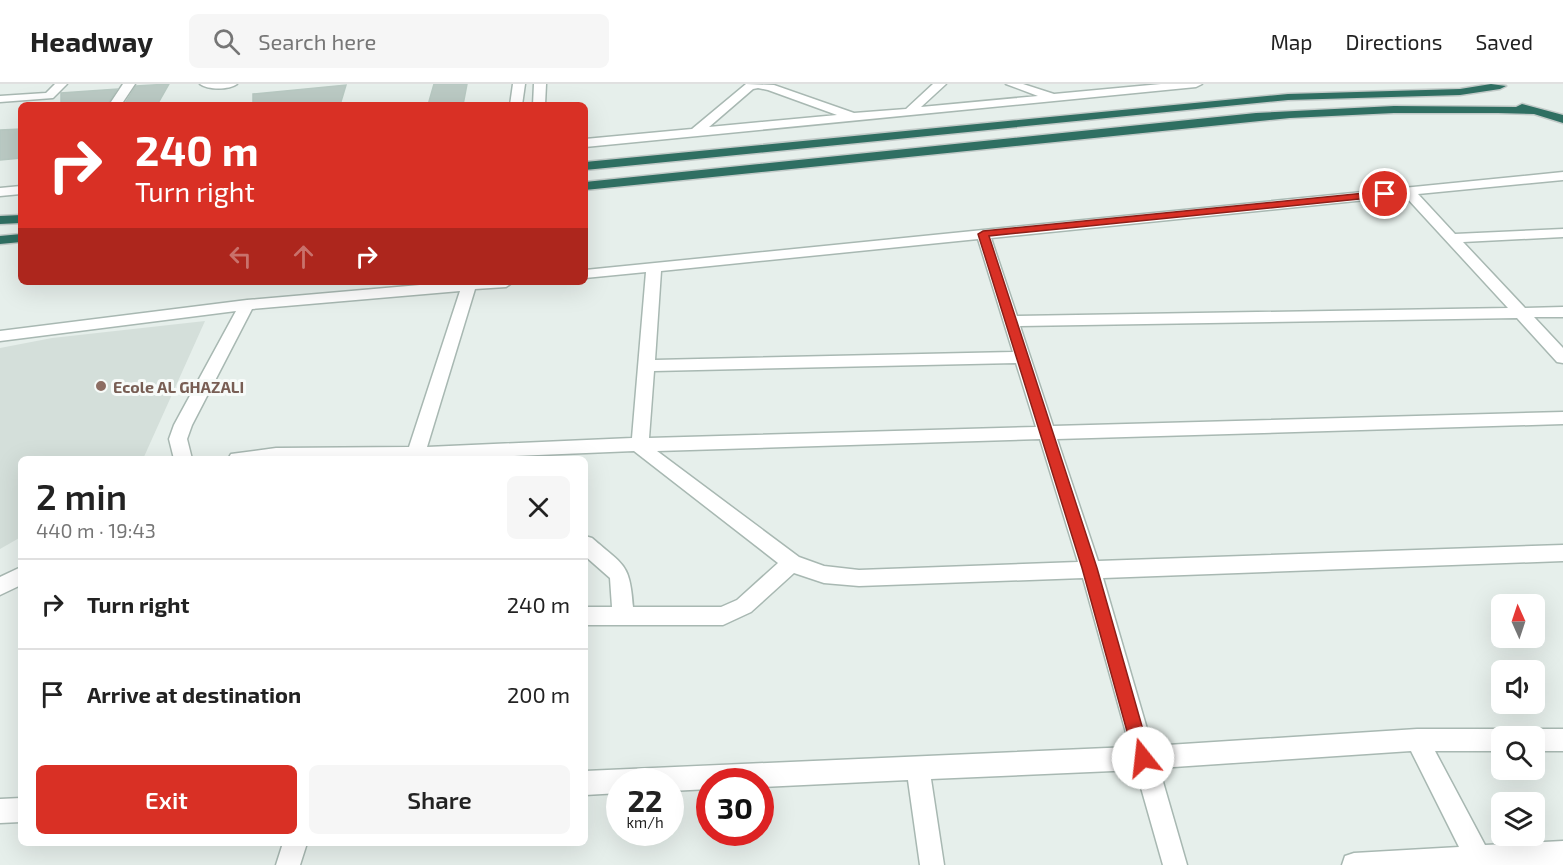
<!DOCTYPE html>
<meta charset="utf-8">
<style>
:root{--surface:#fff;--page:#f6f6f6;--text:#222;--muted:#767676;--line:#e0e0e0;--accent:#d93025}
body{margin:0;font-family:"Exo 2",sans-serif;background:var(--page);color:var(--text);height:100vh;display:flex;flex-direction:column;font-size:22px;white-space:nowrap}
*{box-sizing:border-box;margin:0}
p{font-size:20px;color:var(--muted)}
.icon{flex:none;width:33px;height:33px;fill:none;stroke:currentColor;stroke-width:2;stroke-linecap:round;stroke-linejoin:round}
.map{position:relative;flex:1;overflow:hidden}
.panel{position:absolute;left:18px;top:372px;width:570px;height:390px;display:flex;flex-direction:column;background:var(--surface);border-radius:9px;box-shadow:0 6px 24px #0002}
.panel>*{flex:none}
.top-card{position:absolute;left:18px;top:18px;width:570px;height:183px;border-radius:9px;box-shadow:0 6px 24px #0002;background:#d93025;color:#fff;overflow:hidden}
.needle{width:39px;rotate:357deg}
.fabs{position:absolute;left:1491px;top:510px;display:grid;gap:12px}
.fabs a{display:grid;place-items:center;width:54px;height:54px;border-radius:9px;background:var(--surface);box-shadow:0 6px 24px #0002;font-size:30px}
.speed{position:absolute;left:606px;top:684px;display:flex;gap:12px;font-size:30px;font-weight:700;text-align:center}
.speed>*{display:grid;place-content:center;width:78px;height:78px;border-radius:50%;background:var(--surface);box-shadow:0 6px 24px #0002;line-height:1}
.speed small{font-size:15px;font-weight:400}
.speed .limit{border:9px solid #d22;background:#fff;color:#111}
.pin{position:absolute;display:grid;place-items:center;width:51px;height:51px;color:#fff;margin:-26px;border:3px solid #fff;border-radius:50%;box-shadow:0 2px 6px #0007}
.me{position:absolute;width:66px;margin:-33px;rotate:344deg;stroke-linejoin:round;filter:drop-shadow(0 0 4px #0008)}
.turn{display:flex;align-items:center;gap:21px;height:126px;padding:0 18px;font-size:27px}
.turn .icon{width:78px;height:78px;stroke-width:2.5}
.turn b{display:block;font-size:42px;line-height:51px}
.lanes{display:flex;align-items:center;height:57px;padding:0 18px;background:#0003;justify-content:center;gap:30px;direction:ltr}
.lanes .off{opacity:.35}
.round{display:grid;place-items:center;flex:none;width:63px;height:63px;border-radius:9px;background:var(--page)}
.head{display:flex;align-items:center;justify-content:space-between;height:102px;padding:0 18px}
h1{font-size:36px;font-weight:600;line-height:45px}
.cta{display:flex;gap:12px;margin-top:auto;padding:12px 18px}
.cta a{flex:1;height:69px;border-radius:9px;background:var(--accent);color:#fff;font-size:24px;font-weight:600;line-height:69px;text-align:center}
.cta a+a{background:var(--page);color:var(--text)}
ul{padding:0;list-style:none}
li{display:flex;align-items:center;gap:18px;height:90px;padding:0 18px;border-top:2px solid var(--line)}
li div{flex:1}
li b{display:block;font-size:22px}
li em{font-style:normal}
header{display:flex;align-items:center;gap:36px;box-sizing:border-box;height:84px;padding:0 30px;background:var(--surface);border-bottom:2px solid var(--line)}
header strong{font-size:28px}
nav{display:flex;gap:33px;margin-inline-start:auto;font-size:21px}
.search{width:420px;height:54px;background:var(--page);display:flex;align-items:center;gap:15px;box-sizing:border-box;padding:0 21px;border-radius:9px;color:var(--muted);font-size:22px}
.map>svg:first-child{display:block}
</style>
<header>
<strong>Headway</strong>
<div class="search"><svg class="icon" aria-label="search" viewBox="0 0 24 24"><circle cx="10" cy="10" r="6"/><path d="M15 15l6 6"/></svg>Search here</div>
<nav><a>Map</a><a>Directions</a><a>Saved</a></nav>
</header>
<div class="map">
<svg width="1563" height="781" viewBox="0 0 1563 781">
<rect width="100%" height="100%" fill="#e6efeb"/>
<path fill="#d4dfda" d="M205,237l-62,138h-122v78l-21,12v-201l52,-10z"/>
<path fill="#bbcac4" stroke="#b8c9c2" stroke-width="1.5" d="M169,0l-12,21h-33l12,-19z
M434,0h33l-4,21h-35z
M346,1l-6,20h-87v-11z
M117,5l-10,16h-46v-12z
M21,45v29l-21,2v-30z"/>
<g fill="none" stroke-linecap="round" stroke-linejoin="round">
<defs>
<path id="minor" d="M55,0h12l-14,14 -53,4v-6l46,-3z
M123,0h12l-14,21h-12z
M200,0h37c-8,6 -29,6 -37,0z
M513,0h12l-3,21h-12z
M534,0h12l-1,21h-12z
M746,0l28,1 80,28 52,-4 27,-25h13l-25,23 117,-11 -32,-12h17l31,10 107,-10h41l-6,3 -611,60v-8l107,-10zM758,4l10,2 69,25 -128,12 44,-38z
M1563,88v8l-145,14 37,40 108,-5v8l-100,5 62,66 38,-1v10h-29l29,31v15l-6,-1 -40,-44 -497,8 33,100 510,-14v12l-506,15 41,122 465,-16v16l-460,17 49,168 265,-17h85l8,3 2,4h-10v15h-67l50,94 78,-4v24h-221l3,-9 9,-3 105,-6 -48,-96 -252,17 28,97h-24l-27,-95 -205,9 13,86h-24l-12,-85 -148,7v-5h-50v7l-40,2v-9h-50v11l-35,2v-24l545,-24 -47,-169 -224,8 -35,-3 -30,-10 -43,39 -28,13h-138v-18h27l-2,-29 -25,-22v-20l7,2c32,28 38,25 41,69h88l16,-7 41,-37 -144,-112 -189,8h-217l3,-5 45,-6 133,-1 51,-156 -208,18 -60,116 -5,14 5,20h-18l-5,-20 5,-14 62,-114 -236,30v-10l247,-31 207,-18h59l-7,5 -31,2 -48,158 205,-9 14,-166 -61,6v-8zM1405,112l103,112 -491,8 -26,-78zM978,155l35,113 -358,8 6,-89zM1016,279l20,64 -387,11 5,-67zM1040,355l38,123 -219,8 -35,-4 -25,-9 -142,-106z
M21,102v8l-21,2v-8z
M21,483v18l-21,10v-18z
M1534,645h29v22h-29v-15h-10l2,-4z
M21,714v24l-21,1v-24z
M283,759h24l-7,22h-24z"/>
<path id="highway" d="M1491,0l15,2 -6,3 -40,6 -172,5 -703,70v-8l703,-68 172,-5z
M1522,20l41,11v8l-29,-9 -36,-1h-104l-104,5 -705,72v-8l671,-69 138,-7 122,1z
M21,131v8l-21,1v-8z
M21,150v8l-21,2v-8z"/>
</defs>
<use href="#minor" stroke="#a8b8b2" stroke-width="3"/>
<use href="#highway" stroke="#c2cac8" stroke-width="3"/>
<use href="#minor" fill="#fff" fill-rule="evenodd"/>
<use href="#highway" fill="#2f6f62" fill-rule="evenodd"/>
</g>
<path fill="#d93025" stroke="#8d1f18" stroke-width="1.5" d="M1385,107l5,3 -1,2 -400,40 108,332 54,190 -2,6 -6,2 -7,-2 -54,-196 -104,-334 5,-3z"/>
<circle fill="#8d6e63" stroke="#f7fbf9" stroke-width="2" cx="101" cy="302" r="6"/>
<g text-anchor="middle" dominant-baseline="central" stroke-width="6" stroke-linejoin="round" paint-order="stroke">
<g font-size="16" font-weight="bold" fill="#785e54" stroke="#f7fbf9" text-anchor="start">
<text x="113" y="302">Ecole AL GHAZALI</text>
</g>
</g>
</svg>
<div class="fabs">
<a><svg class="needle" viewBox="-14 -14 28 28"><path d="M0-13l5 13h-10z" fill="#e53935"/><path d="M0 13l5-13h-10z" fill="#767676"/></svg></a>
<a><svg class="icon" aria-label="sound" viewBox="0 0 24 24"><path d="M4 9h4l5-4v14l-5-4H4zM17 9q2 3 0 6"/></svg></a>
<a><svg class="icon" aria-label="search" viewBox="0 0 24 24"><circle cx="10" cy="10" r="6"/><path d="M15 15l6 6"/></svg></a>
<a><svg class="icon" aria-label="layers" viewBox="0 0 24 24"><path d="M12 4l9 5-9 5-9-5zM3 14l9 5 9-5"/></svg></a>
</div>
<div class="speed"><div>22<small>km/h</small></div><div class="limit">30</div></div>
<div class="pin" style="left:1385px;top:110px;background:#d93025"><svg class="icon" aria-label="arrive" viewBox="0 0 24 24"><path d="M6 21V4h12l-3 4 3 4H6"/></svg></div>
<svg class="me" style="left:1143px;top:674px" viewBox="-20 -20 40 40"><circle r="19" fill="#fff"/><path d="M0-13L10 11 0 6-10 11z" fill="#d93025"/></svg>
<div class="top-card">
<div class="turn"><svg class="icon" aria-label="right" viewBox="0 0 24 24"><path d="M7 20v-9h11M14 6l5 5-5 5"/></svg><div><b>240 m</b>Turn right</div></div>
<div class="lanes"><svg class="icon off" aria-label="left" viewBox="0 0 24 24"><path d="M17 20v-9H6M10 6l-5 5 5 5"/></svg><svg class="icon off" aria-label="ahead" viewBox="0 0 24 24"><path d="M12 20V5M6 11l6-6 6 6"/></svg><svg class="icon" aria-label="right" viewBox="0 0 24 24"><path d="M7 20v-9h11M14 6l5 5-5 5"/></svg></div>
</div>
<section class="panel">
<div class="head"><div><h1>2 min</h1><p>440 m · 19:43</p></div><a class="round"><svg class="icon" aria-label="close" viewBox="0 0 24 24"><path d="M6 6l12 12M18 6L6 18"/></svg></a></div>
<ul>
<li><svg class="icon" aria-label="right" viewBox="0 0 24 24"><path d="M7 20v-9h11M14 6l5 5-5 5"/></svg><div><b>Turn right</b></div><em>240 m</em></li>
<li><svg class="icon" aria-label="arrive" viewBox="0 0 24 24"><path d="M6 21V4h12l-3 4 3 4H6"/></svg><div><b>Arrive at destination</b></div><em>200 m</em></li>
</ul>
<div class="cta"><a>Exit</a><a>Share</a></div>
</section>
</div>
